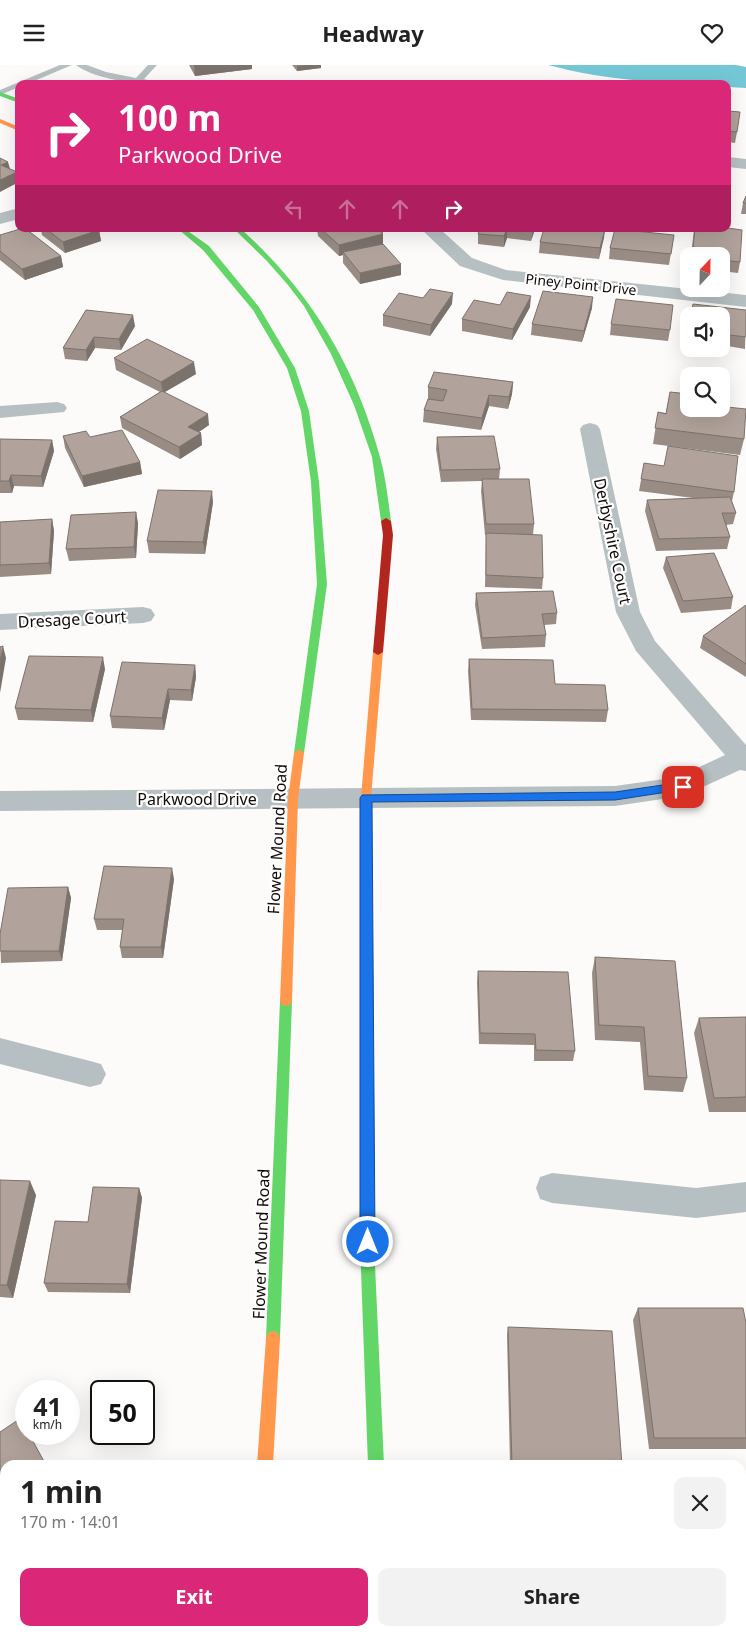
<!DOCTYPE html>
<meta charset="utf-8">
<style>
:root{--surface:#fff;--page:#f2f2f2;--text:#222;--muted:#767676;--accent:#db2777}
body{margin:0;font-family:"Noto Sans",sans-serif;background:var(--page);color:var(--text);height:100vh;display:flex;flex-direction:column;font-size:19px;white-space:nowrap}
*{box-sizing:border-box;margin:0}
p{font-size:16px;color:var(--muted)}
.icon{flex:none;width:28px;height:28px;fill:none;stroke:currentColor;stroke-width:2;stroke-linecap:round;stroke-linejoin:round}
.map{position:relative;flex:1;overflow:hidden}
.details{position:absolute;left:0px;top:1395px;width:746px;height:176px;display:flex;flex-direction:column;background:var(--surface);border-radius:15px 15px 0 0;box-shadow:0 5px 20px #0002}
.details>*{flex:none}
.banner{position:absolute;left:15px;top:15px;width:716px;height:152px;border-radius:10px;box-shadow:0 5px 20px #0002;background:#db2777;color:#fff;overflow:hidden}
.needle{width:32px;rotate:22deg}
.tools{position:absolute;left:680px;top:182px;display:grid;gap:10px}
.tools a{display:grid;place-items:center;width:50px;height:50px;border-radius:10px;background:var(--surface);box-shadow:0 5px 20px #0002;font-size:25px}
.speed{position:absolute;left:15px;top:1315px;display:flex;gap:10px;font-size:25px;font-weight:700;text-align:center}
.speed>*{display:grid;place-content:center;width:65px;height:65px;border-radius:50%;background:var(--surface);box-shadow:0 5px 20px #0002;line-height:1}
.speed small{font-size:12px;font-weight:400}
.speed .limit{border:2px solid #111;border-radius:8px;background:#fff;color:#111}
.pin{position:absolute;display:grid;place-items:center;width:42px;height:42px;color:#fff;margin:-21px;border-radius:10px;box-shadow:0 2px 8px #0006}
.me{position:absolute;width:55px;margin:-28px;rotate:0deg;stroke-linejoin:round;filter:drop-shadow(0 0 4px #0008)}
.turn{display:flex;align-items:center;gap:18px;height:105px;padding:0 20px;font-size:22px}
.turn .icon{width:65px;height:65px;stroke-width:2.5}
.turn b{display:block;font-size:35px;line-height:42px}
.lanes{display:flex;align-items:center;height:48px;padding:0 20px;background:#0003;justify-content:center;gap:25px;direction:ltr}
.lanes .off{opacity:.35}
.round{display:grid;place-items:center;flex:none;width:52px;height:52px;border-radius:10px;background:var(--page)}
.overview{display:flex;align-items:center;justify-content:space-between;height:85px;padding:0 20px}
h1{font-size:30px;font-weight:700;line-height:38px}
.action{display:flex;gap:10px;margin-top:auto;padding:10px 20px}
.action a{flex:1;height:58px;border-radius:10px;background:var(--accent);color:#fff;font-size:20px;font-weight:700;line-height:58px;text-align:center}
.action a+a{background:var(--page);color:var(--text)}
header{display:flex;justify-content:space-between;align-items:center;height:65px;padding:0 20px;background:var(--surface);font-size:22px;font-weight:700}
.map>svg:first-child{display:block}
</style>
<header><svg class="icon" aria-label="menu" viewBox="0 0 24 24"><path d="M4 6h16M4 12h16M4 18h16"/></svg>Headway<svg class="icon" aria-label="heart" viewBox="0 0 24 24"><path d="M12 20l-8-8c-3-5 5-10 8-4 3-6 11-1 8 4z"/></svg></header>
<div class="map">
<svg width="746" height="1571" viewBox="0 0 746 1571">
<rect width="100%" height="100%" fill="#fdfbf9"/>
<path fill="#74c8d5" d="M548,0h188l10,2v21l-18,-1v-3c-62,0 -120,-3 -180,-19z"/>
<g fill="none" stroke-linecap="round" stroke-linejoin="round">
<path fill="#b6c0c2" fill-rule="evenodd" d="M60,0h12l-45,19h-8v3l-19,8v-5z
M76,0h11l19,7 30,6 12,-13h9l-13,14 18,5c-24,0 -67,-4 -86,-19z"/>
<path fill="#b6c0c2" fill-rule="evenodd" d="M728,92l18,2v10l-18,-2z
M19,143v11l-19,5v-11z
M421,164h19l32,29 34,12 240,25v12l-243,-27 -43,-14z
M57,337l7,2 3,4 -3,4 -64,6v-12z
M590,358l7,2 3,4 40,183 15,29 91,104v26l-6,-1 -57,26 -68,10 -615,5v-20l615,-5 63,-9 47,-22 -89,-104 -20,-39 -36,-183 3,-4z
M143,542l8,2 4,6 -4,6 -8,2 -143,7v-16z
M0,973l90,23 11,3 5,10 -5,10 -11,3 -90,-23z
M552,1108l144,15 50,-6v30l-50,6 -144,-15 -12,-4 -4,-11 4,-11z"/>
<path fill="#63d668" fill-rule="evenodd" d="M0,27l19,7v4l-19,-7z
M178,164h7l24,17 50,61 36,61 14,43 10,71 8,102 -23,169 -5,4 -5,-4 23,-169 -6,-102 -10,-71 -14,-43 -34,-58 -50,-60z
M234,164h7c70,63 114,137 139,228 6,21 8,43 11,64l-2,2h-6l-2,-2 -9,-64 -18,-52 -23,-51 -27,-48 -16,-21 -22,-25z
M286,931l4,1 2,4 -12,337 -2,5 -5,2 -5,-2 -2,-5 14,-337 2,-4z
M367,1022l5,2 1,4 1,149 10,223h-16l-8,-223 1,-149 1,-4z
M266,1566h16v5h-16z
M375,1566h16v5h-16z"/>
<path fill="#ff974d" fill-rule="evenodd" d="M0,54l19,8v4l-19,-8z
M378,584l5,3 -12,146 1,135 -2,3h-8l-2,-3 1,-135 12,-146z
M299,684l5,4 -6,46 -6,202 -2,4 -4,1 -4,-1 -2,-4 8,-202 6,-46z
M273,1266l5,2 2,5 -7,127h-16l9,-127 2,-5z"/>
<path fill="#b3261e" fill-rule="evenodd" d="M386,453l5,3 2,14 -10,117 -5,3 -5,-3 10,-117 -2,-14z
M366,863l4,2 2,3 1,160 -1,4 -5,2 -5,-2 -1,-4 -1,-160 2,-3z"/>
</g>
<path fill="#988c85" d="M189,0h63v4l-57,7z
M292,0h29v3l-24,3z
M728,46l9,21 -2,11 -7,-1z
M746,131v18h-5l2,-11z
M41,164h57l1,1 2,11 -36,12 -23,-18z
M317,164h66v15l18,31 -41,9 -17,-21v-8l-4,1 -21,-20z
M480,164h55l-4,12 -24,-3 -3,9 -26,-3v-10z
M605,164l-6,30 -60,-6 1,-11z
M694,164l46,33 -2,11 -17,-2v-15h-30z
M0,170l61,21 2,11 -38,13 -25,-20z
M674,170l-5,30 -60,-6 1,-11z
M452,239l-22,32 -47,-10v-11z
M500,240l30,2 -18,33 -50,-9v-12z
M592,243l-10,34 -51,-7 1,-11z
M86,245l49,16 -14,24 -26,-2 -8,13 -22,-2 -2,-11z
M746,245l-1,39 -24,-4v-29z
M611,259l59,6 -2,11 -58,-6z
M689,261v15h-3z
M114,293l82,16 -31,18 44,33 -11,7 3,1 1,12 -22,14 -58,-31 -2,-11 40,-25 -44,-22z
M513,317l-1,12 -4,15 -19,-3 -8,24 -58,-8 1,-12 4,-11v-12z
M670,327l57,15 17,32 -4,16 -87,-11 5,-32 8,1z
M63,371l27,1 50,25 2,12 -58,13 -19,-39z
M437,372l63,32 -1,10 35,45 -1,11 10,43 -1,11 -57,-2 1,-52h-1l-4,-44 1,-10 -41,1 -5,-33z
M0,374l52,1 2,11 -11,36 -29,-1 -2,7h-12z
M644,398l90,29 -2,9 4,12 -3,11 -7,1 4,12 -3,12 -71,2 -11,-40 2,-11 46,-2 -54,-7z
M213,437l-8,52 -56,-1 -2,-12z
M136,447l2,12 -2,34 -67,3 -3,-12z
M52,454l2,12 -3,43 -51,3v-55z
M666,492l67,40 -2,12 -50,4 -18,-45z
M476,528l81,20 -1,11 -12,1 2,10 -1,12 -63,2 -7,-44z
M746,540v72l-46,-29 3,-12z
M469,594l86,25 53,26 -2,12 -135,-2 -3,-49z
M195,600l1,12 -4,24 -22,-1 -6,30 -52,-2 -2,-12z
M105,604l-12,53 -75,-2 -3,-12z
M174,814l-11,79h-41l-2,-11 3,-17h-26l-3,-11z
M68,822l3,11 -9,63 -61,2 -1,-29z
M595,892l92,121 -4,14 -39,-2 -4,-48 -45,-2 -3,-67z
M478,906l97,80 -2,10h-39v-16l-55,-1 -2,-62z
M746,952v95h-37l-15,-79 5,-15z
M0,1115l36,15 -23,103 -13,-1z
M139,1123l3,10 -12,95 -82,-1 -4,-9 44,-61z
M638,1243l108,15v126h-97l-16,-129z
M508,1262l114,138h-112l-3,-130z"/>
<path fill="#7c726c" d="M194,0h58v4l-57,7z
M306,0h15v3l-24,3v-5z
M8,97l3,10 -10,-7z
M17,107l2,10 -19,10v-12z
M507,164v9l-3,9v-11z
M533,164h2l-4,12z
M605,164l-1,9 -5,21 1,-11z
M99,165l2,11 -36,12 -2,-11z
M383,169v10l-40,8v3l-4,1v-11z
M61,191l2,11 -38,13 -3,-11z
M401,199v11l-41,9v-11z
M453,228l-1,11 -22,32 1,-11z
M531,231l-1,11 -18,33 1,-11z
M593,232l-1,11 -10,34 2,-11z
M133,250l2,11 -14,24 -2,-11z
M94,272l1,11 -8,13 -1,-11z
M194,297l2,12 -33,19 -2,-11z
M513,317l-1,12 -4,15 1,-12z
M489,330v11l-8,24 1,-12z
M208,349l1,11 -20,14 -1,-12z
M201,368l1,12 -22,14 -1,-12z
M52,375l2,11 -11,36 -2,-11z
M140,397l2,12 -58,13 -2,-11z
M11,410l3,11 -2,7 -3,-12z
M212,426l1,11 -8,52 -2,-12z
M136,447l2,12 -2,34 -2,-11z
M52,454l2,12 -3,43 -2,-11z
M3,581l3,12 -6,35v-31z
M103,592l2,12 -12,53 -2,-12z
M195,600l1,12 -4,24 -1,-11z
M168,624l2,11 -6,30 -2,-12z
M172,803l2,11 -11,79 -2,-11z
M68,822l3,11 -9,63 -3,-10z
M30,1116l6,14 -23,103 -6,-13z
M139,1123l3,10 -12,95 -3,-9z
M5,1470v14l-5,3v-14z
M88,1566h5v5h-6z"/>
<path fill="#b1a39b" stroke="#7c726c" d="M728,46l12,1 -3,20 -9,-1z
M0,93l8,4 -7,3 16,7 -17,8z
M746,131v7h-3z
M728,163l14,2 -2,32 -19,-2v-4h-3l1,-6 -26,-3 2,-18z
M20,164h6l35,27 -39,13 -22,-18v-16z
M46,164h52l1,1 -36,12z
M321,164h57l5,5 -44,11z
M480,164h27l-3,7 -26,-2z
M544,164h61l-5,19 -60,-6z
M615,164l59,6 -3,19 -61,-6z
M383,179l18,20 -41,9 -17,-21z
M430,224l23,4 -22,32 -48,-10 16,-22 24,5z
M543,226l50,6 -9,34 -52,-7z
M507,227l24,4 -18,33 -51,-10 12,-19 26,5z
M616,234l57,6 -3,25 -59,-6z
M693,239l53,6v27l-25,-3v-18h-30z
M86,245l47,5 -14,24 -25,-2 -8,13 -23,-2z
M147,274l47,23 -33,20 -47,-24z
M434,307l79,10 -4,15 -20,-2 -7,23 -58,-8 4,-11 15,2 4,-11 -19,-3z
M162,326l46,23 -20,13 13,6 -22,14 -59,-30z
M670,327l19,2v15h32v-11l7,1 -1,8 19,2 -2,30 -89,-11 3,-16 8,2z
M122,365l18,32 -58,14 -19,-40 23,-5 4,6z
M494,371l6,33 -59,1 -4,-33z
M0,374l52,1 -11,36 -30,-1 -2,6h-9z
M668,381l70,10 -4,36 -93,-13 3,-16 20,3z
M482,414h47l5,45h-48z
M158,425l54,1 -9,51 -56,-1z
M730,432l6,16h-14l8,24 -71,2 -12,-39z
M136,447l-2,35 -68,2 5,-34z
M52,454l-3,44 -49,2v-43z
M486,468l56,2 1,43 -57,-3z
M714,488l19,44 -50,4 -17,-44z
M553,526l4,22 -15,1 4,21 -64,3 -6,-45z
M746,540v59l-43,-28z
M3,581l-3,16v-15z
M29,591l74,1 -12,53 -76,-2z
M469,594l84,1 2,24 50,1 3,25 -136,-1z
M122,597l73,3 -4,25 -23,-1 -6,29 -52,-2z
M104,801l68,2 -11,79h-41l4,-28h-30z
M68,822l-9,64h-59v-17l8,-46z
M595,892l80,4 12,117 -39,-2 -4,-49 -45,-2z
M478,906l90,1 7,79 -39,-1 -1,-16 -55,-1z
M746,952v80l-32,1 -15,-80z
M0,1115l30,1 -23,104h-7z
M93,1122l46,1 -12,96 -83,-1 11,-62 33,1z
M638,1243h105l3,15v115h-92z
M508,1262l104,4 10,134h-110z
M21,1353l5,10v6h3l17,31h-41v70l-5,3v-106z
M5,1528v38h83l-1,5h-87v-42z
M664,1566h27l4,5h-37z"/>
<path fill="#1a73e8" stroke="#114b97" d="M683,717l4,2 2,3 -2,2 -72,11 -243,2 3,440 -3,5 -4,2 -5,-2 -3,-5v-444l2,-3 253,-3z"/>
<g text-anchor="middle" dominant-baseline="central" stroke-width="4.5" stroke-linejoin="round" paint-order="stroke">
<g font-size="14" fill="#110906" stroke="#fff">
<text transform="translate(581 219) rotate(6)">Piney Point Drive</text>
</g>
<g font-size="16" fill="#110906" stroke="#fff">
<text transform="translate(613 476) rotate(78)">Derbyshire Court</text>
<text transform="translate(72 554) rotate(-3)">Dresage Court</text>
<text x="197" y="734">Parkwood Drive</text>
<text transform="translate(277 774) rotate(-87)">Flower Mound Road</text>
<text transform="translate(261 1179) rotate(-88)">Flower Mound Road</text>
</g>
</g>
</svg>
<div class="tools">
<a><svg class="needle" viewBox="-14 -14 28 28"><path d="M0-13l5 13h-10z" fill="#e53935"/><path d="M0 13l5-13h-10z" fill="#767676"/></svg></a>
<a><svg class="icon" aria-label="sound" viewBox="0 0 24 24"><path d="M4 9h4l5-4v14l-5-4H4zM17 9q2 3 0 6"/></svg></a>
<a><svg class="icon" aria-label="search" viewBox="0 0 24 24"><circle cx="10" cy="10" r="6"/><path d="M15 15l6 6"/></svg></a>
</div>
<div class="speed"><div>41<small>km/h</small></div><div class="limit">50</div></div>
<div class="pin" style="left:683px;top:722px;background:#d93025"><svg class="icon" aria-label="arrive" viewBox="0 0 24 24"><path d="M6 21V4h12l-3 4 3 4H6"/></svg></div>
<svg class="me" style="left:368px;top:1177px" viewBox="-20 -20 40 40"><circle r="17" fill="#1a73e8" stroke="#fff" stroke-width="3"/><path d="M0-11L8 9 0 5-8 9z" fill="#fff"/></svg>
<div class="banner">
<div class="turn"><svg class="icon" aria-label="right" viewBox="0 0 24 24"><path d="M7 20v-9h11M14 6l5 5-5 5"/></svg><div><b>100 m</b>Parkwood Drive</div></div>
<div class="lanes"><svg class="icon off" aria-label="left" viewBox="0 0 24 24"><path d="M17 20v-9H6M10 6l-5 5 5 5"/></svg><svg class="icon off" aria-label="ahead" viewBox="0 0 24 24"><path d="M12 20V5M6 11l6-6 6 6"/></svg><svg class="icon off" aria-label="ahead" viewBox="0 0 24 24"><path d="M12 20V5M6 11l6-6 6 6"/></svg><svg class="icon" aria-label="right" viewBox="0 0 24 24"><path d="M7 20v-9h11M14 6l5 5-5 5"/></svg></div>
</div>
<section class="details">
<div class="overview"><div><h1>1 min</h1><p>170 m · 14:01</p></div><a class="round"><svg class="icon" aria-label="close" viewBox="0 0 24 24"><path d="M6 6l12 12M18 6L6 18"/></svg></a></div>
<div class="action"><a>Exit</a><a>Share</a></div>
</section>
</div>
